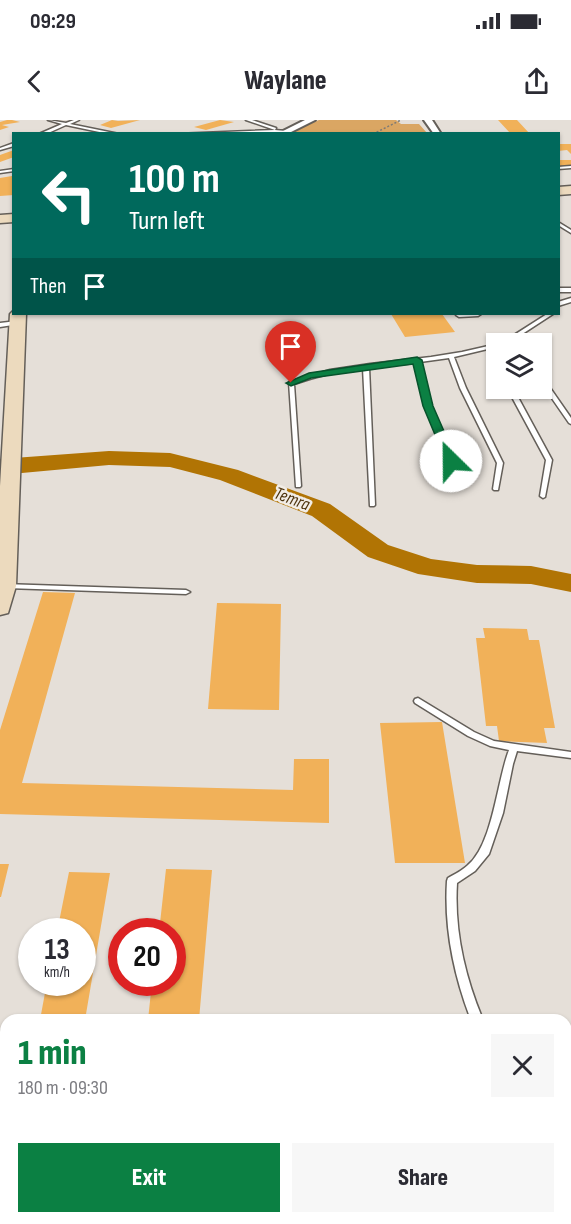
<!DOCTYPE html>
<meta charset="utf-8">
<style>
:root{--surface:#fff;--page:#f7f7f7;--text:#2b2b33;--muted:#7c7c81;--accent:#0b8043}
body{margin:0;font-family:"Sofia Sans Condensed",sans-serif;background:var(--page);color:var(--text);height:100vh;display:flex;flex-direction:column;font-size:22px;white-space:nowrap}
*{box-sizing:border-box;margin:0}
p{font-size:20px;color:var(--muted)}
.icon{flex:none;width:33px;height:33px;fill:none;stroke:currentColor;stroke-width:2;stroke-linecap:round;stroke-linejoin:round}
.map{position:relative;flex:1;overflow:hidden}
.panel{position:absolute;left:0px;top:894px;width:572px;height:210px;display:flex;flex-direction:column;background:var(--surface);border-radius:18px 18px 0 0;box-shadow:0 2px 4px #0004}
.panel>*{flex:none}
.banner{position:absolute;left:12px;top:12px;width:548px;height:183px;border-radius:0px;box-shadow:0 2px 4px #0004;background:#00695c;color:#fff;overflow:hidden}
.buttons{position:absolute;left:486px;top:213px;display:grid;gap:12px}
.buttons a{display:grid;place-items:center;width:66px;height:66px;border-radius:0px;background:var(--surface);box-shadow:0 2px 4px #0004;font-size:30px}
.speed{position:absolute;left:18px;top:798px;display:flex;gap:12px;font-size:30px;font-weight:700;text-align:center}
.speed>*{display:grid;place-content:center;width:78px;height:78px;border-radius:50%;background:var(--surface);box-shadow:0 2px 4px #0004;line-height:1}
.speed small{font-size:15px;font-weight:400}
.speed .limit{border:9px solid #d22;background:#fff;color:#111}
.pin{position:absolute;display:grid;place-items:center;width:51px;height:51px;color:#fff;margin:-62px -26px;border-radius:50% 50% 50% 0;rotate:-45deg;box-shadow:0 0 6px #0007}
.pin .icon{rotate:45deg}
.me{position:absolute;width:66px;margin:-33px;rotate:337deg;stroke-linejoin:round;filter:drop-shadow(0 0 4px #0008)}
.turn{display:flex;align-items:center;gap:21px;height:126px;padding:0 18px;font-size:27px}
.turn .icon{width:78px;height:78px;stroke-width:2.5}
.turn b{display:block;font-size:42px;line-height:51px}
.then{display:flex;align-items:center;height:57px;padding:0 18px;background:#0003;gap:12px;font-size:22px}
.round{display:grid;place-items:center;flex:none;width:63px;height:63px;border-radius:0px;background:var(--page)}
.head{display:flex;align-items:center;justify-content:space-between;height:102px;padding:0 18px}
h1{font-size:36px;font-weight:800;line-height:45px;color:var(--accent)}
.action{display:flex;gap:12px;margin-top:auto;padding:12px 18px}
.action a{flex:1;height:69px;border-radius:0px;background:var(--accent);color:#fff;font-size:24px;font-weight:800;line-height:69px;text-align:center}
.action a+a{background:var(--page);color:var(--text)}
.status{display:flex;justify-content:space-between;align-items:center;height:42px;padding:0 30px;background:var(--surface);direction:ltr}
.status svg{height:16px;fill:currentColor}
header{display:flex;justify-content:space-between;align-items:center;height:78px;padding:0 18px;background:var(--surface);font-size:27px;font-weight:800}
.map>svg:first-child{display:block}
</style>
<div class="status"><b>09:29</b><svg viewBox="0 0 49 12"><path d="M0 12V9h3v3zM5 12V6h3v6zM10 12V3h3v9zM15 12V0h3v12zM26 1h20v11H26zM47 4h2v5h-2z"/></svg></div>
<header><svg class="icon" aria-label="back" viewBox="0 0 24 24"><path d="M15 5l-7 7 7 7"/></svg>Waylane<svg class="icon" aria-label="share" viewBox="0 0 24 24"><path d="M12 15V3M7 8l5-5 5 5M5 13v7h14v-7"/></svg></header>
<div class="map">
<svg width="571" height="1104" viewBox="0 0 571 1104">
<rect width="100%" height="100%" fill="#e5dfd8"/>
<path fill="#daa663" d="M319,0h77l5,4h18l8,9h-138z"/>
<path fill="#b17404" d="M370,1098h151l4,6h-155z"/>
<g fill="none" stroke-linecap="round" stroke-linejoin="round">
<path fill="#b17404" fill-rule="evenodd" d="M109,331l61,2 68,17 92,34 58,41 43,14 46,6 54,1 40,8v18l-40,-8 -54,-1 -59,-9 -50,-17 -56,-41 -92,-36 -50,-13 -61,-2 -109,10v-16z"/>
</g>
<path fill="#f1b159" d="M7,0h5l8,2 -18,3 7,2 -9,3v-8z
M112,0l6,1 22,-1 -29,8 -11,-3z
M220,0l14,2 -28,8 -12,-3z
M498,0h19l13,14h-19z
M558,24h13v10l-4,-4 -9,1z
M14,30v7l-14,5v-7z
M558,40h13v6l-13,1z
M12,56l2,19 -14,1v-18z
M391,194h51l13,18 -50,5z
M43,472l32,1 -53,190 271,7 1,-31h35v64l-329,-9v-84z
M217,483l64,1 -2,106 -71,-1z
M483,508l44,1 2,11h10l16,88h-11l3,15 -48,-2 -2,-15h-11l-10,-88h9z
M442,602l23,141h-70l-15,-140z
M0,744h9l-8,33h-1z
M166,749l46,1 -13,150h-51l4,-38h20v-50h-13z
M69,752l41,1 -25,147h-45l7,-38h35v-50h-25z"/>
<g fill="none" stroke-linecap="round" stroke-linejoin="round">
<defs>
<path id="lane" d="M48,0l18,3 8,-3h5l-9,4 49,10h-10l-43,-9 -20,9h-7l23,-10z
M246,0h6l24,8 -1,2 11,1 -2,1 -108,2 99,-4z
M14,23v3l-14,4v-2z
M571,46v2l-13,1v-2z
M14,49v2l-14,2v-2z
M558,102l13,8v3l-13,-8z
M558,168h13v4h-13z
M571,178v4l-13,4v-4z
M459,194h22l-3,2 -19,1 -3,-2z
M547,194h6l-46,30h-7z
M17,201l3,2 -1,1 -19,3v-4z
M497,224l-1,3 -42,10 12,31 37,75 -5,27h-4l-1,-1 4,-26 -37,-75 -11,-30 -29,4 11,44 23,55 -1,1 -2,1 -3,-2 -23,-55 -10,-43 -46,4 6,138 -1,1h-4l-7,-138c-24,3 -46,8 -69,16l7,102 -1,1h-4l-7,-105 41,-12 40,-6 61,-7 31,-5z
M542,258l2,1 27,39v6l-2,-1 -27,-39z
M507,268h6l39,72 -7,37 -2,1 -3,-2 6,-36z
M3,464l183,6 4,2 -4,2 -180,-6 -4,-2z
M418,578l56,34 20,9 77,11v6l-54,-7 -4,13 -10,49 -14,41 -14,17 -18,12c-3,47 8,94 26,137h-12c-17,-44 -27,-92 -24,-139l1,-3c7,-4 15,-8 20,-13 25,-21 29,-84 41,-115l-19,-4 -22,-10 -53,-33 -1,-2 1,-2z
M566,949l5,1v12l-5,-1z"/>
<path id="street" d="M305,0h10l-28,14h-10z
M424,0h8l9,14h-7z"/>
<path id="secondary" d="M571,66v8l-13,1v-8z
M14,94v8l-14,1v-8z
M14,190v4h12l-10,272 -8,27 -8,2v-129l10,-172z"/>
</defs>
<use href="#lane" stroke="#645f59" stroke-width="3"/>
<use href="#street" stroke="#645f59" stroke-width="4"/>
<use href="#secondary" stroke="#645f59" stroke-width="3"/>
<path stroke="#7e7a75" stroke-width="1.5" stroke-dasharray="2 2" stroke-linecap="butt" d="M373,14l28,-14"/>
<use href="#lane" fill="#fff" fill-rule="evenodd"/>
<use href="#street" fill="#fff" fill-rule="evenodd"/>
<use href="#secondary" fill="#ecdabe" fill-rule="evenodd"/>
</g>
<path fill="#0b8043" stroke="#07532c" stroke-width="1.5" d="M417,237l5,3 11,46 24,55 -2,2 -4,1 -5,-3 -23,-55 -10,-42 -102,14 -20,8 -5,-3 23,-10z"/>
<g text-anchor="middle" dominant-baseline="central" stroke-width="5" stroke-linejoin="round" paint-order="stroke">
<g font-size="18" font-style="italic" fill="#4f350f" stroke="#f2ede6">
<text transform="translate(292 379) rotate(21)">Temra</text>
</g>
</g>
</svg>
<div class="buttons">
<a><svg class="icon" aria-label="layers" viewBox="0 0 24 24"><path d="M12 4l9 5-9 5-9-5zM3 14l9 5 9-5"/></svg></a>
</div>
<div class="speed"><div>13<small>km/h</small></div><div class="limit">20</div></div>
<div class="pin" style="left:291px;top:263px;background:#d93025"><svg class="icon" aria-label="arrive" viewBox="0 0 24 24"><path d="M6 21V4h12l-3 4 3 4H6"/></svg></div>
<svg class="me" style="left:451px;top:341px" viewBox="-20 -20 40 40"><circle r="19" fill="#fff"/><path d="M0-13L10 11 0 6-10 11z" fill="#0b8043"/></svg>
<div class="banner">
<div class="turn"><svg class="icon" aria-label="left" viewBox="0 0 24 24"><path d="M17 20v-9H6M10 6l-5 5 5 5"/></svg><div><b>100 m</b>Turn left</div></div>
<div class="then">Then<svg class="icon" aria-label="arrive" viewBox="0 0 24 24"><path d="M6 21V4h12l-3 4 3 4H6"/></svg></div>
</div>
<section class="panel">
<div class="head"><div><h1>1 min</h1><p>180 m · 09:30</p></div><a class="round"><svg class="icon" aria-label="close" viewBox="0 0 24 24"><path d="M6 6l12 12M18 6L6 18"/></svg></a></div>
<div class="action"><a>Exit</a><a>Share</a></div>
</section>
</div>
